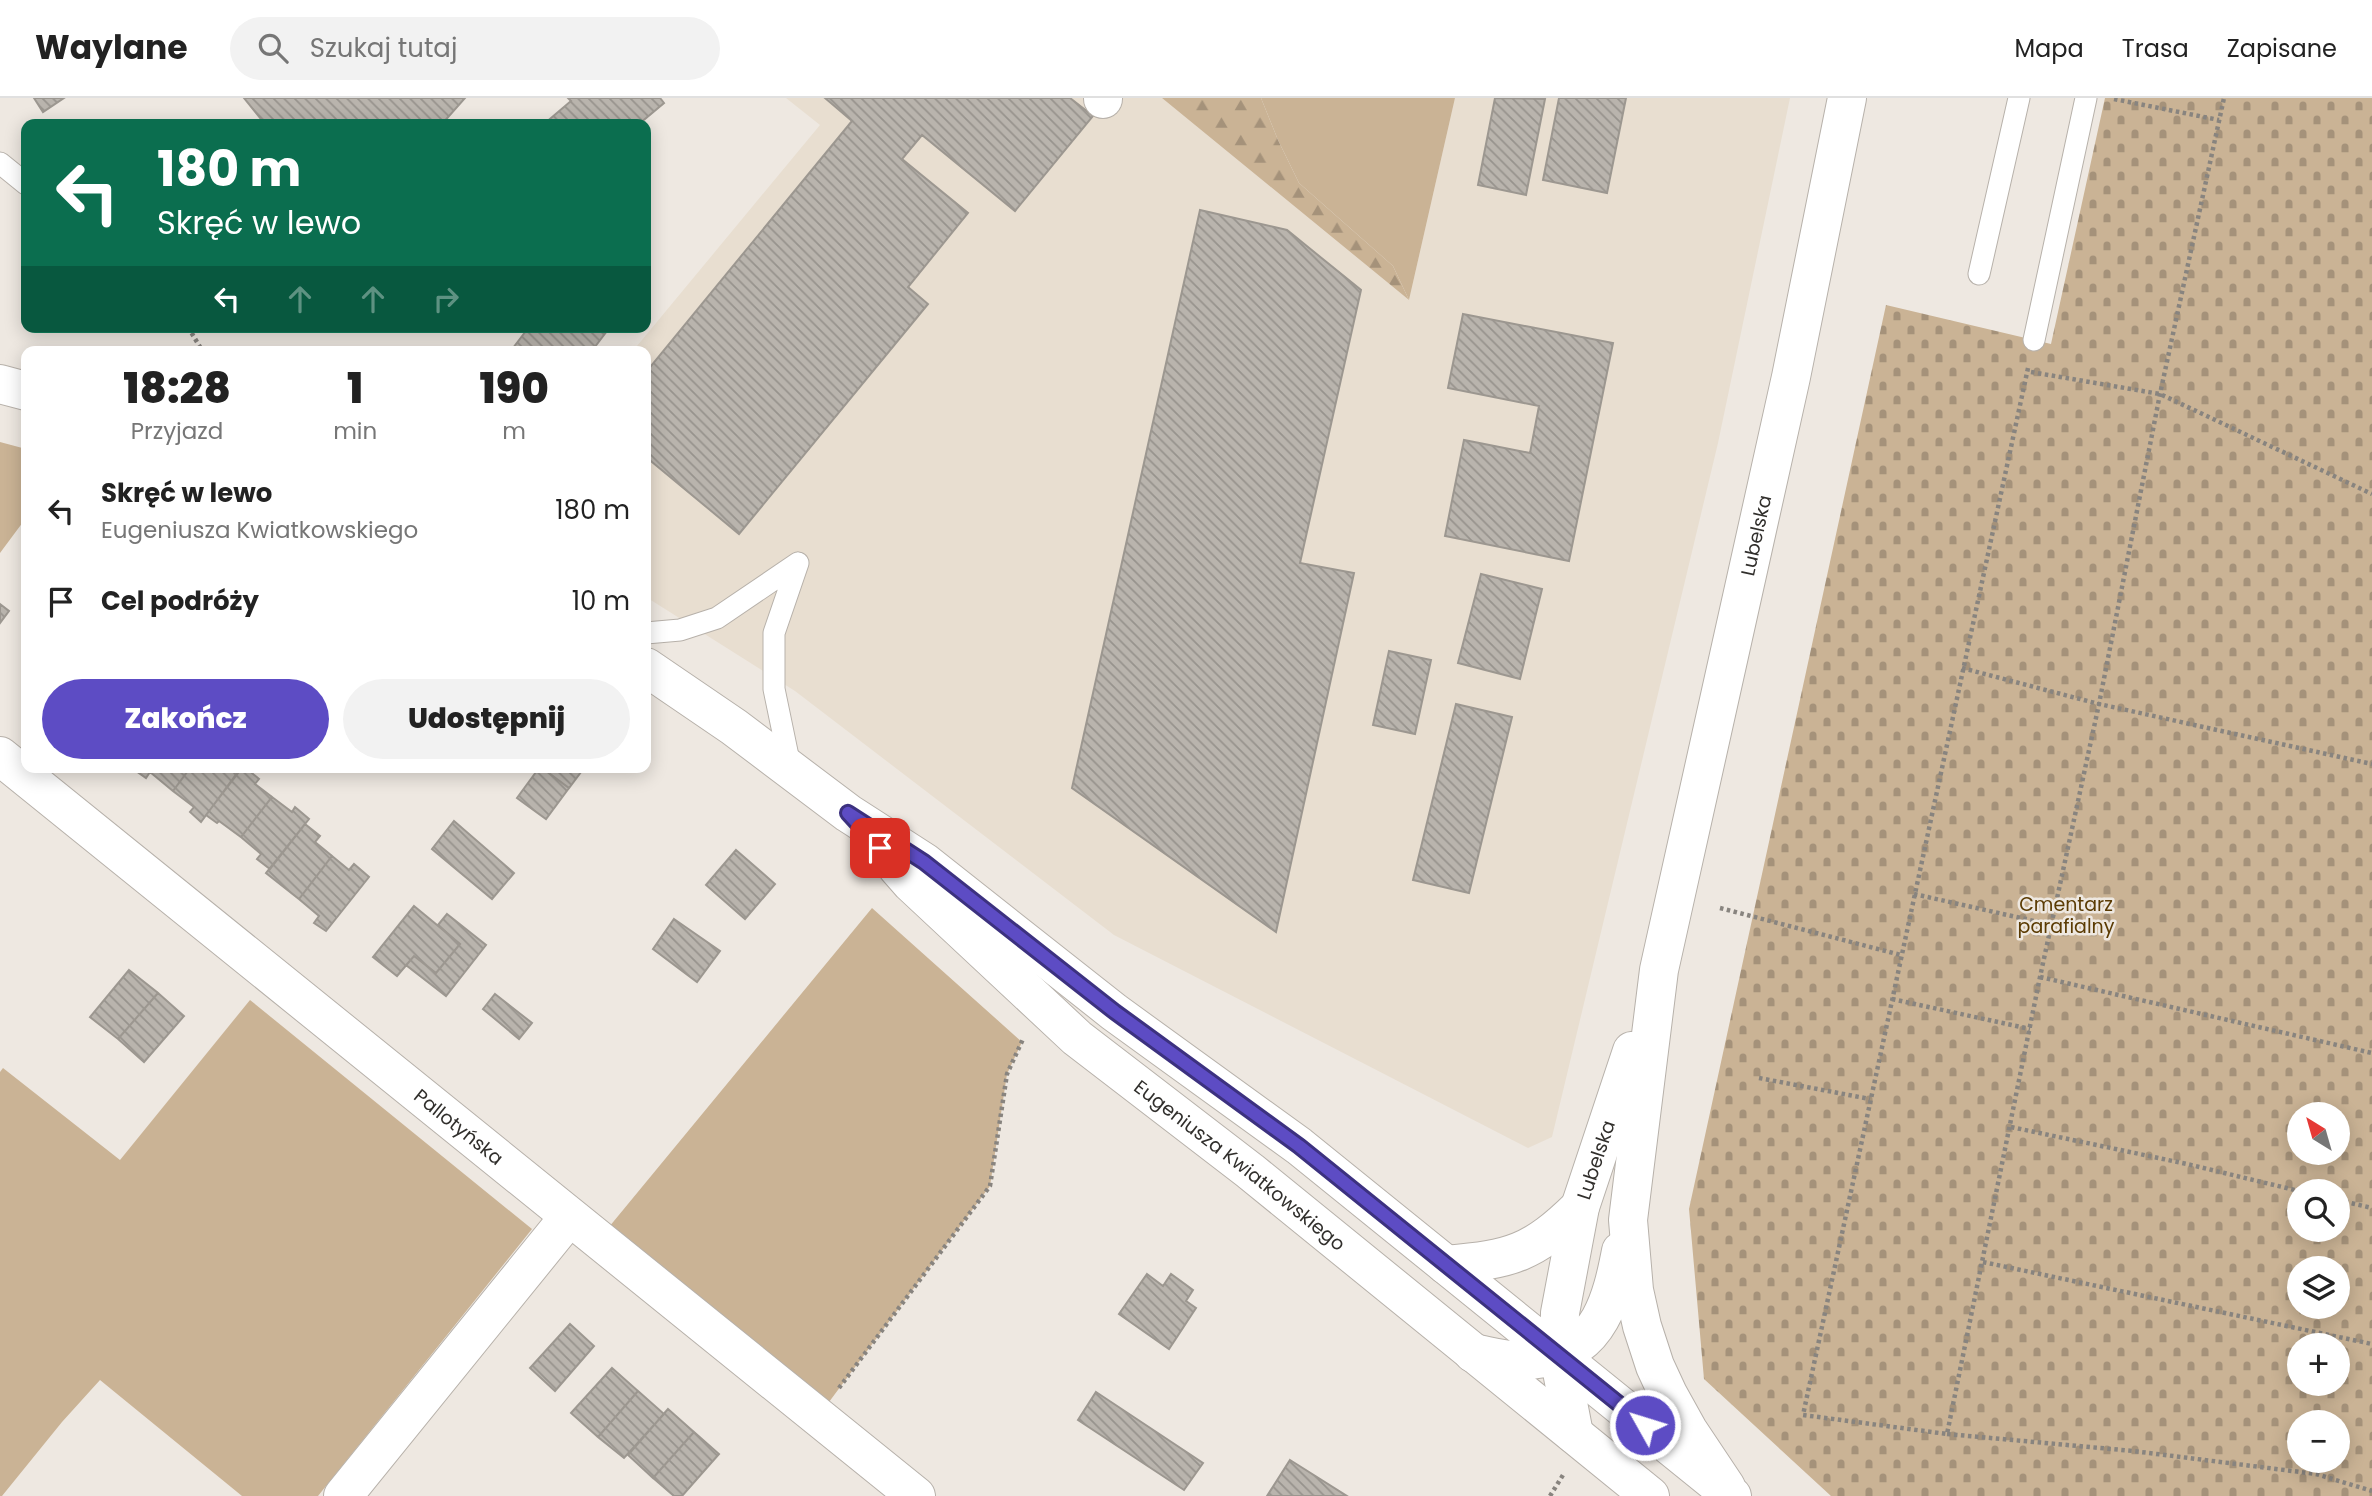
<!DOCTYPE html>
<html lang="pl">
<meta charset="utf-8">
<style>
:root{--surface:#fff;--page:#f2f2f2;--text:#222;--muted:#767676;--line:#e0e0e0;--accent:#5d4cc4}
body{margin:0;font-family:Poppins,sans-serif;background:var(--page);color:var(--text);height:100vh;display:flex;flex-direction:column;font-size:26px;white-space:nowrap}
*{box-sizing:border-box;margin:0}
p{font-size:23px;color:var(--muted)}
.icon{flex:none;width:38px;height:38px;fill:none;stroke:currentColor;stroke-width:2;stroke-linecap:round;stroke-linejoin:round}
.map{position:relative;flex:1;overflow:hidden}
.side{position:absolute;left:21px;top:248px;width:630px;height:427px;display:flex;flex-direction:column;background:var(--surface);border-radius:14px;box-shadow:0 4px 18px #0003}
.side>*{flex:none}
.hud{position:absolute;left:21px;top:21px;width:630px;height:214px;border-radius:14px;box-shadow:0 4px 18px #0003;background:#0b6e4f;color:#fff;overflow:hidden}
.needle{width:46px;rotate:323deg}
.tools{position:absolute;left:2287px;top:1004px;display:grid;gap:14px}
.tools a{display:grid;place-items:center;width:63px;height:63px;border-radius:50%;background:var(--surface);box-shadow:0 4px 18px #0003;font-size:35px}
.pin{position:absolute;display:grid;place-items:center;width:60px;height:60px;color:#fff;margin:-30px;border-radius:14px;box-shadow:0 4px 10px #0006}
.me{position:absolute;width:77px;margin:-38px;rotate:309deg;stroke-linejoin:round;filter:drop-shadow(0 0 5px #0008)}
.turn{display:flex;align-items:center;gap:24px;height:147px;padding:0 21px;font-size:32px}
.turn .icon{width:91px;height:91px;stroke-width:2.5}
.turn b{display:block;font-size:49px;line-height:60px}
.lanes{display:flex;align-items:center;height:66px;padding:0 21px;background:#0003;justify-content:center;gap:35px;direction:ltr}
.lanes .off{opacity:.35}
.eta{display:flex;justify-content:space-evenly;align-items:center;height:119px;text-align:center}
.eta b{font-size:42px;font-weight:800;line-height:49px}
.button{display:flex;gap:14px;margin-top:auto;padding:14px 21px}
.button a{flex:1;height:80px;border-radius:42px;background:var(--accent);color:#fff;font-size:28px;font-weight:800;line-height:80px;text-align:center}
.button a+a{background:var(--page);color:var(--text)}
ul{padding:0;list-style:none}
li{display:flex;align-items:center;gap:21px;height:91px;padding:0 21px}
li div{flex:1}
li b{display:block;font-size:26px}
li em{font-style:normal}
header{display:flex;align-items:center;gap:42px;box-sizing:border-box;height:98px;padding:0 35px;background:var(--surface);border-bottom:2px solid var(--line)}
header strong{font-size:33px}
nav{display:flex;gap:38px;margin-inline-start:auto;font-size:24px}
.search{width:490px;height:63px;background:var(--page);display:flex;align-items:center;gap:18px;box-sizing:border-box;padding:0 24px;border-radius:38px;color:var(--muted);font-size:26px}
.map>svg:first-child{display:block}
</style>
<header>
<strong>Waylane</strong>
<div class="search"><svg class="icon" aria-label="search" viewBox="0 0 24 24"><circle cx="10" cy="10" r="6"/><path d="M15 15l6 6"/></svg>Szukaj tutaj</div>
<nav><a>Mapa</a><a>Trasa</a><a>Zapisane</a></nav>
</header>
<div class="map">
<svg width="2372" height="1398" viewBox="0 0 2372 1398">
<defs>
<pattern id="forest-firs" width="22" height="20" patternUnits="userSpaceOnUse" patternTransform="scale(1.75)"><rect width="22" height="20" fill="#cab395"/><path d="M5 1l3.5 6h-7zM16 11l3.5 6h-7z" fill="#a5927a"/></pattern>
<pattern id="cemetery-stones" width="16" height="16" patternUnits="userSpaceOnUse" patternTransform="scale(1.75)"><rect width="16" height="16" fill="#cab395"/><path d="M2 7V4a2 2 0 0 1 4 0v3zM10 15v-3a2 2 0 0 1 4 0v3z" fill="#a5927a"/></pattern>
<pattern id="building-back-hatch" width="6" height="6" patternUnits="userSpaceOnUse" patternTransform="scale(1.75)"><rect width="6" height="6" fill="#b9b4ad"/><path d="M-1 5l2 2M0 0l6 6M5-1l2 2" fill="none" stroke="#97938d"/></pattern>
</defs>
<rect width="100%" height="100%" fill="#eee8e1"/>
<path fill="#e8ded0" d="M786,0h376l247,202 46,-202h335l-72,345 -166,694 -24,11 -414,-213 -319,-244 -149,-94v-245h-14l188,-227z"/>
<path fill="#cab395" d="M1261,0h194l-46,202 -16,-34 -94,-83 -21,-43z
M0,344l26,7v69l-26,35z
M872,810l150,134 -15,32 -17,112 -161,216 -220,-175z
M250,902l282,229 -214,267h-76l-142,-116 -38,42 -60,74h-2v-424l3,-4 117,92z"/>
<path fill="url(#forest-firs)" d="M1162,0h99l17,42 21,43 94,83 16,34z"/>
<path fill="url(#cemetery-stones)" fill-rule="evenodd" d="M2105,0h267v1398h-541l-127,-117 -15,-170 197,-904 165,39zM2300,1017h38v38h-38zM2300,1094h38v38h-38zM2300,1171h38v38h-38zM2300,1248h38v38h-38zM2300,1325h38v38h-38z"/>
<path fill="url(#building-back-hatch)" stroke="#9c9790" stroke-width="2" d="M34,0h30l-21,14z
M244,0h221l-23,26h-177z
M568,0h92l4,5 -25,21h-95l27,-23z
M825,0h245l23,18 -78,95 -93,-76 -20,24 66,54 -60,74 20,17 -189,230 -93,-77v-85l206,-251z
M1495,0l50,1 -19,96 -48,-10z
M1559,0h67l-19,95 -64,-13z
M1200,112l87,20 74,60 -61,273 54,10 -78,359 -204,-144z
M1463,216l150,29 -44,218 -124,-25 19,-96 66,13 9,-47 -91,-18z
M529,229h81l-19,25h-81z
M1481,476l61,15 -22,90 -62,-16z
M0,506l9,7 -9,12z
M1389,553l42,9 -16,74 -42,-9z
M1456,606l56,13 -43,176 -56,-13z
M138,670h52l-17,23 -23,-19 -4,6 -10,-7z
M190,670l50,1 -39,53 -11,-10 4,-5 -21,-16z
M242,670h4l13,11 -4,5 17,13 -31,40 -22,-16 -2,2 -11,-8z
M539,670h3l27,20 -23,31 -29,-21z
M542,670h42l-15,20z
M272,699l20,15 3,-5 14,12 -39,50 -13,-10 4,-5 -20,-17z
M454,723l60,52 -22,26 -60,-50z
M305,726l15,12 -5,6 17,14 -33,43 -33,-26z
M736,752l39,34 -30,35 -39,-34z
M332,758l17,14 5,-6 15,13 -43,54 -12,-8 5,-7 -20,-17z
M414,808l46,38 -24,29 -22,-17 -17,20 -24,-19z
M447,816l39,31 -40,51 -40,-31 8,-9 22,17 24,-29 -22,-19z
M674,821l46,32 -23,31 -44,-33z
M129,872l29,23 -40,46 -28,-22z
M158,895l26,23 -40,46 -26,-23z
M495,896l37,29 -13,16 -36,-30z
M1147,1176l16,12 8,-12 22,16 -7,11 10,7 -27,41 -50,-35z
M570,1226l24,22 -39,45 -25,-23z
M612,1270l26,23 -40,46 -27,-24z
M638,1293l26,23 -40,44 -26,-21z
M1096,1294l107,71 -19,27 -106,-70z
M668,1311l26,23 -41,46 -25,-23z
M694,1334l25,22 -37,42h-8l-21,-18z
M1290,1362l57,36h-80z"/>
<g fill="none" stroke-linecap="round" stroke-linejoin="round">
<defs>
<path id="lane" d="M0,65l26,21
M1979,176l40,-176
M2034,242l52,-242
M646,535l34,-3 37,-12 81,-55
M790,668l-16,-77v-56l24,-70"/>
<g id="street">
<path d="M1103,1v-1"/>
<path id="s1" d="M0,658l916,740"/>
<path d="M343,1398l226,-279"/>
</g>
<g id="secondary">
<path d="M1446,1167c66,-6 86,-11 134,-58"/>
<path d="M1473,1255c16,3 33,8 49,8 7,0 15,-2 22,-3 56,-9 68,-60 77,-107"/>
<path id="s2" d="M1574,1336l-15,-78 1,-43 20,-106 52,-156"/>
<path id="s3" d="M1726,1389l-38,-57 -20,-36 -13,-28 -13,-40 -8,-36 -6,-70 31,-250 132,-593 56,-279"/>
</g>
<g id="primary">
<path d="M0,286l26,7"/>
<path d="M646,569l88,60 114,86 76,49 190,150 185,134 433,350"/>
<path id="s4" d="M897,769l14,16 166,155 173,133 400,325"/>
</g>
</defs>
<use href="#lane" stroke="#b7b1aa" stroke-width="23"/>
<use href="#street" stroke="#b7b1aa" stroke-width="40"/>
<use href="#secondary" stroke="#b7b1aa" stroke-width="40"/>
<use href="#primary" stroke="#b7b1aa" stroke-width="40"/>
<path stroke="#88847f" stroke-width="4.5" stroke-dasharray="3.5 3.5" stroke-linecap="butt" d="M2114,1l105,21
M188,229l15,25
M2028,270l-225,1047 144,19 93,-457 59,-273 61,-310 64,-296
M2031,274l129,22 212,100
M1962,570l137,36 273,60
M1914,796l138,31
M1720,810l181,47
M2040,879l332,76
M1892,901l138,30
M1759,980l111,21
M2011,1029l176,37 116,28
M2338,1102l34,8
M1983,1164l389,82
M839,1290l151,-202 17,-112 16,-35
M1947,1336l186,17 183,23 56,17
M1550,1398l13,-21"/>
<use href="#lane" stroke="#fff" stroke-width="21"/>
<use href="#street" stroke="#fff" stroke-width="38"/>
<use href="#secondary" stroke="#fff" stroke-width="38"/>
<use href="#primary" stroke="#fff" stroke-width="38"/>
</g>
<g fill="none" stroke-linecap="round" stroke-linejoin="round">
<defs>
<path id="route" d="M880,750l-32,-35 76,49 191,150 184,134 346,279"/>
</defs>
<use href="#route" stroke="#3c317f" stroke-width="18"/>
<use href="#route" stroke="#5d4cc4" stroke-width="12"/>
</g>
<g text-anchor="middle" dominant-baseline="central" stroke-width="5" stroke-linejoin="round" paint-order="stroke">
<g font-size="19" fill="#312f2c" stroke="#eee8e1">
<text stroke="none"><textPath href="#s3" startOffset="987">Lubelska</textPath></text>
<text stroke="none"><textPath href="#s1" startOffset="590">Pallotyńska</textPath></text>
<text stroke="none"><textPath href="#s2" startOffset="280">Lubelska</textPath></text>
<text stroke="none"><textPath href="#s4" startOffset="455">Eugeniusza Kwiatkowskiego</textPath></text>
</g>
<g font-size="19" fill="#5b3b03" stroke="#eee8e1">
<text x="2066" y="806">Cmentarz<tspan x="2066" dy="22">parafialny</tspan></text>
</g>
</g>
</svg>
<div class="tools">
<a><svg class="needle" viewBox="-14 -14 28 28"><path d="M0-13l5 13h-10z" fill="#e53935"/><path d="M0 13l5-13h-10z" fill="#767676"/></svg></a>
<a><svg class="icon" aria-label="search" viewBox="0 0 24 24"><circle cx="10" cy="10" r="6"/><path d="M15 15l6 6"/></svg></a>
<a><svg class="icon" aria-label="layers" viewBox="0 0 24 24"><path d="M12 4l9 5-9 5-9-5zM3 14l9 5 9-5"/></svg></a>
<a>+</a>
<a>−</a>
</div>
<div class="pin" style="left:880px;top:750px;background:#d93025"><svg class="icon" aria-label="arrive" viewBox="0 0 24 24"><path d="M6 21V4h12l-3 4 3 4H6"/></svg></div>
<svg class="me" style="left:1645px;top:1327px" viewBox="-20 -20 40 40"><circle r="17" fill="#5d4cc4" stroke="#fff" stroke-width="3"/><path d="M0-11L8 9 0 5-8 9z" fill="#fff"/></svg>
<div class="hud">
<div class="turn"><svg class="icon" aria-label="left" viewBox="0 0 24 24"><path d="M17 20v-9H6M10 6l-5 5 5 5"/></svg><div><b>180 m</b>Skręć w lewo</div></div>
<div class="lanes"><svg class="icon" aria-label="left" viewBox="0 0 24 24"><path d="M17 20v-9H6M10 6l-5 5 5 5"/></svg><svg class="icon off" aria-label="ahead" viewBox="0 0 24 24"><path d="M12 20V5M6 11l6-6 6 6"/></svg><svg class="icon off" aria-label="ahead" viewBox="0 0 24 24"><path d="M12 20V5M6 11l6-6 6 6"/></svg><svg class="icon off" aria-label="right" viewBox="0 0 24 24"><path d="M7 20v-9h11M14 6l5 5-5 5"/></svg></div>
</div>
<section class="side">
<div class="eta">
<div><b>18:28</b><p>Przyjazd</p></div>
<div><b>1</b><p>min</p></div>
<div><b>190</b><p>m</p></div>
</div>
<ul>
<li><svg class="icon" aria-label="left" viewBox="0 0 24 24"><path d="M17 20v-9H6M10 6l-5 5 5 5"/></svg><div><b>Skręć w lewo</b><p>Eugeniusza Kwiatkowskiego</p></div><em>180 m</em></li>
<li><svg class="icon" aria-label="arrive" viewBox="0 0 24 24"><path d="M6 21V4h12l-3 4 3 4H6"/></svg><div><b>Cel podróży</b></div><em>10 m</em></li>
</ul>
<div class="button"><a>Zakończ</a><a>Udostępnij</a></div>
</section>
</div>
